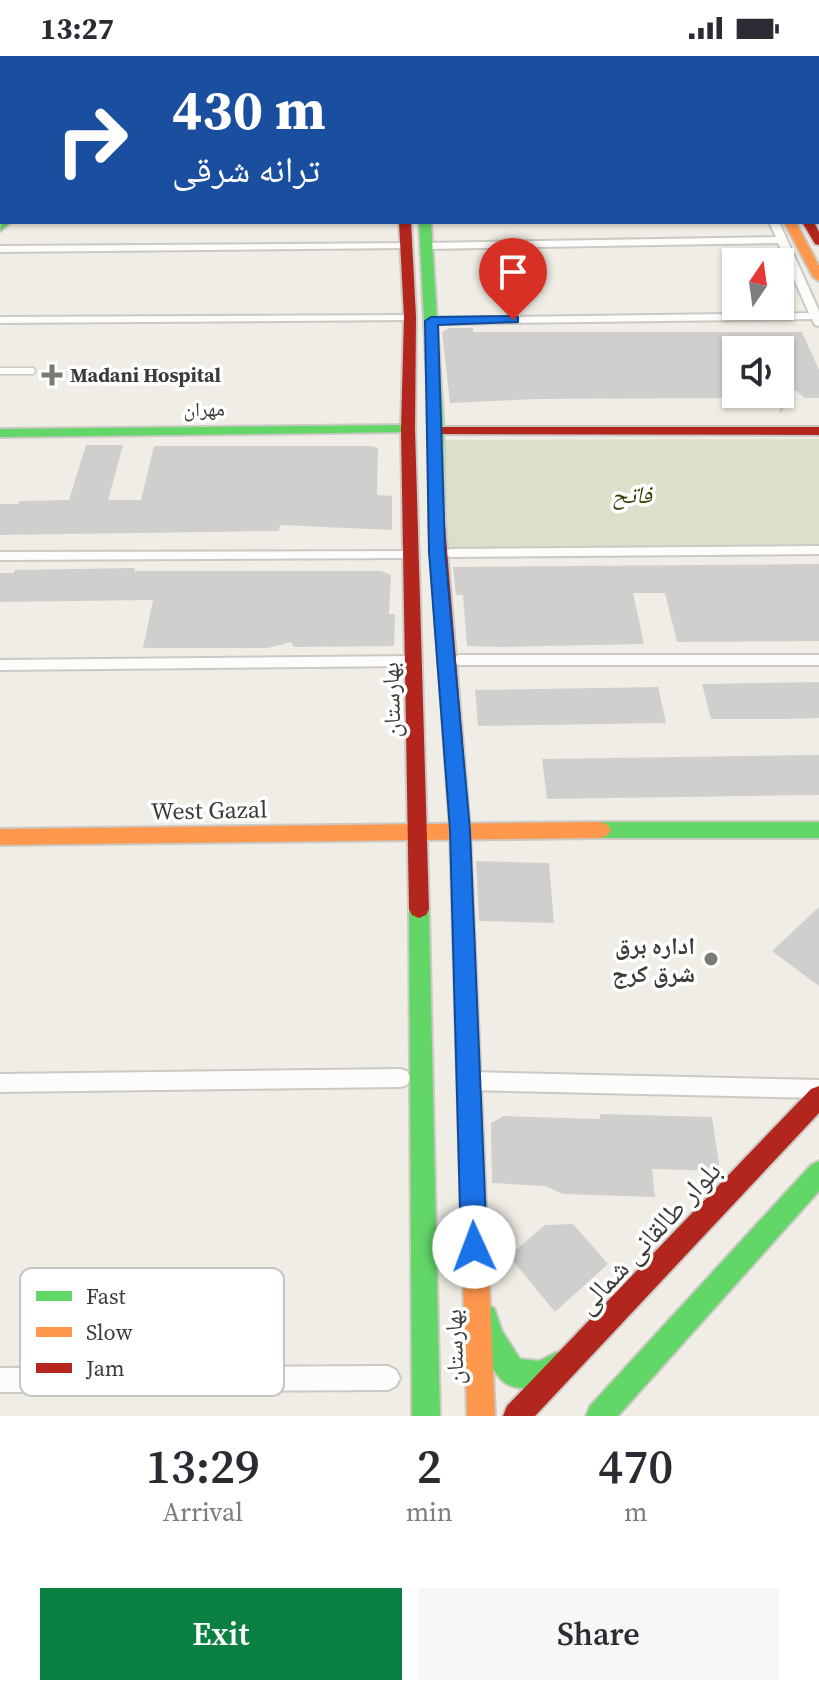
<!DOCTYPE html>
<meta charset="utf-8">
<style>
:root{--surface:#fff;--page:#f7f7f7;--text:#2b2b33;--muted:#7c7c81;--accent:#0b8043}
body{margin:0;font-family:"Source Serif 4","Noto Naskh Arabic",serif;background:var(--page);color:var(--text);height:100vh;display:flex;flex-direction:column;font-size:30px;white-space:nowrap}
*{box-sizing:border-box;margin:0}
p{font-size:26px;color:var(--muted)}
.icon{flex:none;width:44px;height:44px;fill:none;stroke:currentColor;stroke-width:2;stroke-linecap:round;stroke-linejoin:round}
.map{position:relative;height:1360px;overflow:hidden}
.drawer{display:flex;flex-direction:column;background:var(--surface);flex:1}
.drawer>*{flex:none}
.hud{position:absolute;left:0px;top:0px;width:820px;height:168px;box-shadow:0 2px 6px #0004;background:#1a4fa0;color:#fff;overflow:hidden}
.needle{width:52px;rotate:13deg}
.tools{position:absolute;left:722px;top:192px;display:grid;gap:16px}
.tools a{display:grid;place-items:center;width:72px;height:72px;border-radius:0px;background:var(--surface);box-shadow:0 2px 6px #0004;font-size:40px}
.pin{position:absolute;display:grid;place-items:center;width:68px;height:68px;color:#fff;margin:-82px -34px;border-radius:50% 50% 50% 0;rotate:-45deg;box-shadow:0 0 8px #0007}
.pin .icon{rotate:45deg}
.me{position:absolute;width:88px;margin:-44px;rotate:358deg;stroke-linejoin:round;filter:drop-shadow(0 0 6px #0008)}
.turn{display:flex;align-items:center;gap:28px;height:168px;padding:0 40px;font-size:36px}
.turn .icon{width:104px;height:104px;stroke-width:2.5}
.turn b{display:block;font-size:56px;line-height:68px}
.eta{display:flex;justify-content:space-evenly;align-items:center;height:136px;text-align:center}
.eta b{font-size:48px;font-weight:600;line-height:56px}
.cta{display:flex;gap:16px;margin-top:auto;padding:16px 40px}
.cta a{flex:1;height:92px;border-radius:0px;background:var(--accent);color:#fff;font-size:32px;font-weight:600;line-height:92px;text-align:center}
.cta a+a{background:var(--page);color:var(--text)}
.status{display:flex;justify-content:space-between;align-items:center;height:56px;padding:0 40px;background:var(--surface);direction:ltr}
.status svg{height:22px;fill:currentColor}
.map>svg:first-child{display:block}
</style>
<div class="status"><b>13:27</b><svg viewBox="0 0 49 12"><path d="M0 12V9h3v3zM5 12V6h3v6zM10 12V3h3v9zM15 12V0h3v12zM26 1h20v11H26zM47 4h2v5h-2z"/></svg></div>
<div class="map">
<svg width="819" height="1360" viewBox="0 0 819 1360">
<rect width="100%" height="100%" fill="#f0ede6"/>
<path fill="#dbe0cb" d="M75,0h312v2h-305z
M819,383v109l-374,1v-109z"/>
<path fill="#d1cfce" d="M449,272h24v4h329l17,38v28h-14l-10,-8 -15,24v-64h-44v48l-198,1 -88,4 -8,-71z
M86,389h37l-15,55h33l13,-54h217l7,2 -1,47 15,1v34l-112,-5 -1,6 -279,4v-31h18l1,-3 50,-1z
M819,508v77l-142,1 -12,-49h-32l11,51 -142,3 -35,-1 -4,-51h-7l-3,-28z
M135,512l-1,3h247l10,4 -2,39h6l-1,32 -100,1 -3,-5 -23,6h-125l10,-48 -153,2v-29h14l1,-3z
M819,626v36l-34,1h-74l-9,-35z
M658,631l8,36 -188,3 -3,-36z
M819,699v40l-272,4 -5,-40z
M476,805l73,2 5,60 -75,-2z
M819,851v79l-47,-35z
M600,1058l112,3 8,54 -68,-2 3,28 -92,-3 -18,-8 -53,-3 -1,-60 13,-7 96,3z
M573,1168l35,40 -53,48 -46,-56 36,-31z"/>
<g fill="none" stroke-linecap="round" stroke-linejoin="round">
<defs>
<path id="lane" d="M0,315h32"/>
<path id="street" d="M474,0l-2,2 -59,-1 1,-1z
M603,0h9l2,2h-9z
M670,0h9l1,2h-9z
M715,0h10l2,2h-10z
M818,93h1v6h-1z
M0,115h2v6h-2z
M769,166h10l40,89v15l-4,-1 -3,-6 -381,5 -6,-3 6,-3 378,-5 -31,-70 -352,6 -5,-3 5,-3 350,-6z
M410,187l1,2 -5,3 -406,4v-6z
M414,259v4l-4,1 -410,3v-6z
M819,490v8l-369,3 -7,-4 7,-4z
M412,495l7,4 -2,3 -417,2v-8z
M459,599h360v10h-360l-8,-5z
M414,600l8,5 -8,5 -414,4v-10z
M400,1013l7,2 3,7 -3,7 -7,2 -400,5v-18z
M468,1016l351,8v18l-351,-8 -7,-2 -3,-7 3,-7z
M388,1310l8,4 4,8 -4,8 -8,4 -388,2v-24z"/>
<path id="fast" d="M636,0h10l2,2h-11z
M2,163v3h9l-11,9z
M419,166h12l12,196 2,107 -8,5 -8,-5v-107z
M408,369l5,1v6l-413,5v-8z
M601,766h218v16h-218l-7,-3 -3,-5 3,-5z
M419,844l7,3 3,6 11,507h-28l-3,-507 3,-6z
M819,1105v30l-201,225h-32l4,-10 221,-241z
M485,1248l9,4 8,23 18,28 19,2 18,-9 9,4 4,9c-8,20 -48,31 -66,17 -15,-13 -36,-56 -28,-74z"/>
<path id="slow" d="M53,0h15l2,2h-16z
M784,166h12l23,44v15l-6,-4z
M601,766l7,3 3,5 -3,5 -7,3 -601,7v-16z
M465,906l7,2 4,7 19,445h-28l-13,-445 4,-7z"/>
<path id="jam" d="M11,0h11l2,2h-12z
M399,0h8l1,2h-10z
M399,166h12l5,95 -1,112 14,480 -3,6 -7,3 -7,-3 -3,-6 -8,-480 3,-112z
M802,166h12l5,10v13l-4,-1z
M436,371h383v8l-388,-1v-6z
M437,464l8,5 25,305 6,141 -4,7 -7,2 -7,-2 -4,-7 -4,-141 -21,-305z
M819,1030v27l-284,303h-32l4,-10 304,-317z"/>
</defs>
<use href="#lane" stroke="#cbc9c4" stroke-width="9"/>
<use href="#street" stroke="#cbc9c4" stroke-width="4"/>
<use href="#fast" stroke="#cbc9c4" stroke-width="4"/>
<use href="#slow" stroke="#cbc9c4" stroke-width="4"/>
<use href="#jam" stroke="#cbc9c4" stroke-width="4"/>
<use href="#lane" stroke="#fdfcfb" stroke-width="6"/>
<use href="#street" fill="#fdfcfb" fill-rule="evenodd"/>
<use href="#fast" fill="#63d668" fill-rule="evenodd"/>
<use href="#slow" fill="#ff974d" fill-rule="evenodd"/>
<use href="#jam" fill="#b3261e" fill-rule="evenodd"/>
</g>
<path fill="#1a73e8" stroke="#114b97" stroke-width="2" d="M513,260l5,1v5l-80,3 7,227 25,278 17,417 -4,8 -9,4 -9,-4 -4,-8 -11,-417 -21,-278 -4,-231 6,-4z"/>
<g fill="#7c7974" stroke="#fff" stroke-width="3">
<path d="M48 307h8v8h8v8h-8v8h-8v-8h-8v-8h8z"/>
<circle cx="711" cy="903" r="8"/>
</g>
<g text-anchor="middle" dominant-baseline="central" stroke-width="7" stroke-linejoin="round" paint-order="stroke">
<g font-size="20" font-weight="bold" fill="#3d3b37" stroke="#fff" text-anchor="start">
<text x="70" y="319">Madani Hospital</text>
</g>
<g font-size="20" fill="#3d3b37" stroke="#fff">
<text transform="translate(204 353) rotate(-1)">مهران</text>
</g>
<g font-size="24" font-style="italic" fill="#334007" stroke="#fff">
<text x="632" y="438">فاتح</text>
</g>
<g font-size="24" fill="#3d3b37" stroke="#fff">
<text transform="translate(391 644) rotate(-92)">بهارستان</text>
<text transform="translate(209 754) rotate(-1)">West Gazal</text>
<text transform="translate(454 1291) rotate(-92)">بهارستان</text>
</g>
<g font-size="24" font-weight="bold" fill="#3d3b37" stroke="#fff" text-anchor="end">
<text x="695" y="889">اداره برق<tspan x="695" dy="28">شرق کرج</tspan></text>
</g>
<g font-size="28" fill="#3d3b37" stroke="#fff">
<text transform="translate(648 1181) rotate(-47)">بلوار طالقانی شمالی</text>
</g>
</g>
<rect x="20" y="1212" width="264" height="128" rx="12" fill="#fff" stroke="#c5c4c3" stroke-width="2"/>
<rect x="36" y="1235" width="36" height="10" fill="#63d668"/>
<rect x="36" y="1271" width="36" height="10" fill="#ff974d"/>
<rect x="36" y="1307" width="36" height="10" fill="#b3261e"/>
<g font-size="22" fill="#3d3b37">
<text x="86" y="1248">Fast</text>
<text x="86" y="1284">Slow</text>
<text x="86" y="1320">Jam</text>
</g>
</svg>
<div class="tools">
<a><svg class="needle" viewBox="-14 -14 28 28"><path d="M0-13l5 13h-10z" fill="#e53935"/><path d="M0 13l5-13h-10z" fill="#7c7c81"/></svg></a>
<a><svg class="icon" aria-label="sound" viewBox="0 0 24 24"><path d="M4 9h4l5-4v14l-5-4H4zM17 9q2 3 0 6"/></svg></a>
</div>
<div class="pin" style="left:513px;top:264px;background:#d93025"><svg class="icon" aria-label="arrive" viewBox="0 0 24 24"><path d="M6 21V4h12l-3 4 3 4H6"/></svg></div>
<svg class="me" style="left:474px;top:1191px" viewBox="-20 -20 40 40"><circle r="19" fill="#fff"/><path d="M0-13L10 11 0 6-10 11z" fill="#1a73e8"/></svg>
<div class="hud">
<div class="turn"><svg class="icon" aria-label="right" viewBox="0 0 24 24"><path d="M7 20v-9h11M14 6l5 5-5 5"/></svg><div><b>430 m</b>ترانه شرقی</div></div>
</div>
</div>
<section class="drawer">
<div class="eta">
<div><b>13:29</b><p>Arrival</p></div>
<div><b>2</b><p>min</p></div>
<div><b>470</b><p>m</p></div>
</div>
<div class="cta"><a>Exit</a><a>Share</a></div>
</section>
